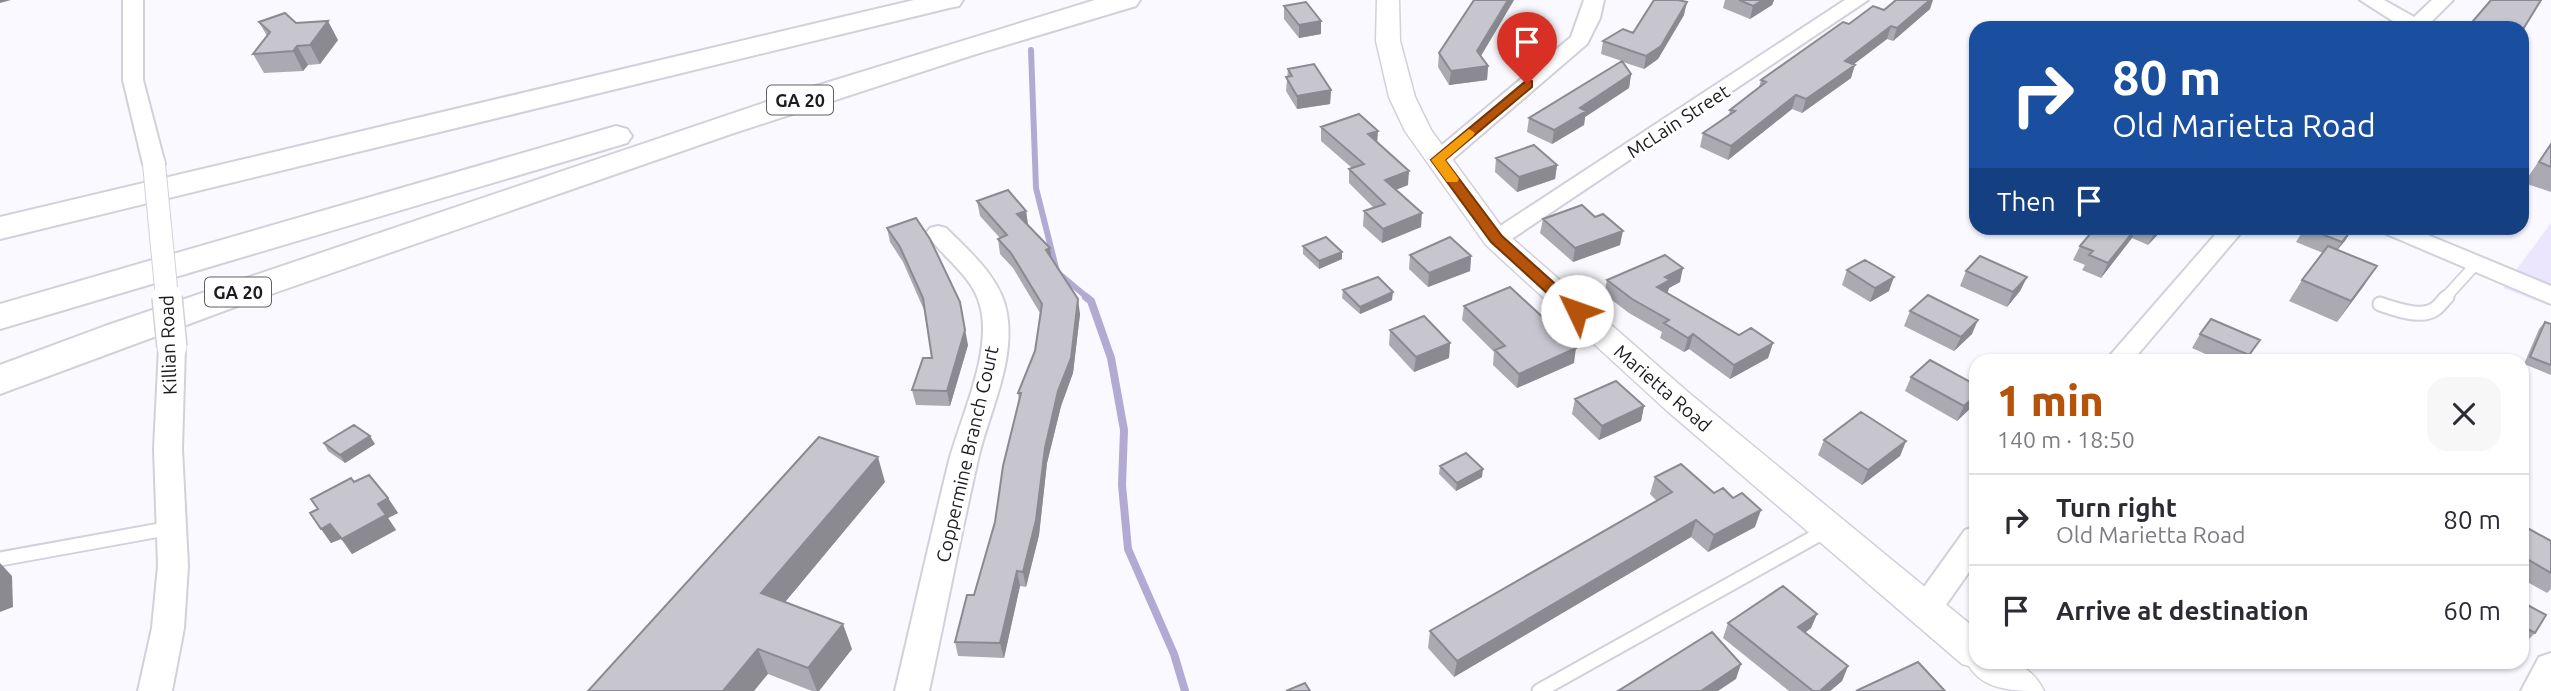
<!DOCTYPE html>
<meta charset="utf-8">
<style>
:root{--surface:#fff;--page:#f7f7f7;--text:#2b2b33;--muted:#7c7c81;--line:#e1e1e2;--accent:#b45309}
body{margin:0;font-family:Ubuntu,sans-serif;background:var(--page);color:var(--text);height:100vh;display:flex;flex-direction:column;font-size:26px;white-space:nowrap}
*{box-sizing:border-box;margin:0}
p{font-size:23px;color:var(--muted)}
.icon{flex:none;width:38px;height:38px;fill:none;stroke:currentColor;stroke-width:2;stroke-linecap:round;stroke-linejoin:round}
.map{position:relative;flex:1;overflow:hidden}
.side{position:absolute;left:1969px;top:354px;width:560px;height:315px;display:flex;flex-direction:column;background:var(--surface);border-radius:21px;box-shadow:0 2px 5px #0004}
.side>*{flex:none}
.hud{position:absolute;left:1969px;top:21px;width:560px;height:214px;border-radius:21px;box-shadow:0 2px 5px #0004;background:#1a4fa0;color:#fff;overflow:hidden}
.pin{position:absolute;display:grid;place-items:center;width:60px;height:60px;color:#fff;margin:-72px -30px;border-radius:50% 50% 50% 0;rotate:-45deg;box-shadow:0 0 7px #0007}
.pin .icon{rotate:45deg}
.me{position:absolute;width:77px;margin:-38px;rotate:312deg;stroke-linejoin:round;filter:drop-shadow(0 0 5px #0008)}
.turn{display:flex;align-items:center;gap:24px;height:147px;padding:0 28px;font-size:32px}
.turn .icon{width:91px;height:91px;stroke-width:2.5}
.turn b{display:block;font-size:49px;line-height:60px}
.then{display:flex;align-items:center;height:66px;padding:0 28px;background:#0003;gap:14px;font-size:26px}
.round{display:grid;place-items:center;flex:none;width:74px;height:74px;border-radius:21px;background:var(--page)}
.headline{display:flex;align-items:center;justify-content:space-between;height:119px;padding:0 28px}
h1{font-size:42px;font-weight:800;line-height:52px;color:var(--accent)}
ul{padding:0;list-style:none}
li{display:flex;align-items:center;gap:21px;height:91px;padding:0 28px;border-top:2px solid var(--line)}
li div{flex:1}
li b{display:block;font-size:26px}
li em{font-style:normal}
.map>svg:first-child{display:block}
</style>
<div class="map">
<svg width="2551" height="691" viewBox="0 0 2551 691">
<rect width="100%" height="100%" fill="#faf9ff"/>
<path fill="#ebe6fe" d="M2551,223v83l-48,-18z"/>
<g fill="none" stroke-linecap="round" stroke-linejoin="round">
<path stroke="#b3aad3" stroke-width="6" d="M1031,50l5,138 21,84 31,26"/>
<path stroke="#b3aad3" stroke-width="8" d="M1086,297l5,4 20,57 13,72 -2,55 6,64 46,105 11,37"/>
<defs>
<path id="service-far1" d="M2445,298l31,-34"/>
<path id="service" d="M2380,304c14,5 42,15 55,5 5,-3 8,-9 12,-12
M0,559l171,-31
M1539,691l288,-161"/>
<path id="minor" d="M123,0h20v80l22,84 -3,5h-16l-3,-5 -20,-84z
M1584,0h20l-4,18 -13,26 -141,121h-16l-3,-5 3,-5 141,-118z
M1845,0h23l-364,244 -8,2 -8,-2 -4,-5 4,-5z
M2360,0h24l30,17 18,-17h21l-28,28h-21z
M938,226l8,2c24,24 56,51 61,86 8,47 -17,97 -28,141 -18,78 -33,157 -50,236h-34c18,-76 35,-153 54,-230 12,-45 44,-110 31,-156 -8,-30 -37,-47 -54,-72l4,-5z
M2221,228h24l-112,132h-27z
M2380,228h31l140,58v18l-167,-71z
M172,338l9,3 4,6 -3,102 6,117 -4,62 -12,63h-34l14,-63 6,-62 -4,-117 5,-102 4,-6z
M1976,526v36l-40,57 -11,4 -11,-4 -5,-9 5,-9 51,-71z
M2551,653v38h-30l18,-34z"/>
<path id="tertiary" d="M1377,0h22l1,41 15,56 16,33 75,103 183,160 287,236v33c31,0 52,-3 68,29 -29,0 -60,0 -75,-25l-7,-2 -297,-255 -179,-164 -81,-114 -16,-34 -13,-56z"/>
<path id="motorway" d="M914,0h49l-4,6 -10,2 -949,231v-22z
M1095,0h45l-4,6 -163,49 -242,79 -480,167 -251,93v-29l105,-39 685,-232z
M616,126l11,3 5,7 -5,7 -627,186v-25z"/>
</defs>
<use href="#service-far1" stroke="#d2d0d9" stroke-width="13"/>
<use href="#service" stroke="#d2d0d9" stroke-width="17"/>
<use href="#minor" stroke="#d2d0d9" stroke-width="4"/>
<use href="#tertiary" stroke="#d2d0d9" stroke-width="3"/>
<use href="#motorway" stroke="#d2d0d9" stroke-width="4"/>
<use href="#service-far1" stroke="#fff" stroke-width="10"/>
<use href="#service" stroke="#fff" stroke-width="13"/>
<use href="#minor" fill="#fff" fill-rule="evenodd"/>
<use href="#tertiary" fill="#fff" fill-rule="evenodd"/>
<use href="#motorway" fill="#fff" fill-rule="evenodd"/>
<defs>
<path id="minor-bridge-far1" d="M154,164l13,134"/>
<path id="minor-bridge" d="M167,297l5,50"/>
</defs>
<use href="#minor-bridge-far1" stroke="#d2d0d9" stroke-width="24" stroke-linecap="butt"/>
<use href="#minor-bridge" stroke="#d2d0d9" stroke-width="32" stroke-linecap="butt"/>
<use href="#minor-bridge-far1" stroke="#fff" stroke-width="22"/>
<use href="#minor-bridge" stroke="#fff" stroke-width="29"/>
</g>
<path fill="#aba9b1" d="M1514,0l-33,56 7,10 -1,14 -38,5 -11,-18 1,-14z
M1725,0h49l-2,5 -22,14 -27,-11z
M1284,6l37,28 -22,4 -15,-19z
M1930,9l-37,32 -6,-2 -33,25 -3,14 -49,35 -10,-4 -64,51 -28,-13 3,-14 26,-18 1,-5 29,-23 2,-7 88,-56 35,-14z
M1684,15l-26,44 -14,10 -21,-7 8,12 -2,14 -44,29 -1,8 -32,19 -25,-12 2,-14 93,-57 -21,-7 2,-13z
M259,22l37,1 42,17 -18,24 -12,1 -5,6 -39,2 -11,-19 14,-18z
M1288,69l43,21 -1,14 -33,5 -11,-18z
M1321,127l57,16 30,42 -12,5 25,37 -39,16 -19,-17 1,-15 10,-3 -25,-25v-14l3,-1 -31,-27z
M2551,143v49l-27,-9z
M1496,158l61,7 -2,14 -38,13 -22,-20z
M977,201l49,10 2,14 22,23 2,11 28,55 -7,59 -12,33 -14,57 -8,72 -13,52 -6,-1 -16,72 -46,-2 -3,-14 19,-47 21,-73 24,-121 -1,-8 17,-42 5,-38 -27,-45 -13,-14 -2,-15 2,-1 -20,-22z
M1543,219l77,26 -47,17 -33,-29z
M887,228l81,117 -18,61 -34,-1 -4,-15 20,-32 -8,-48 -21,-48 -13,-20z
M2095,228h69l-16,17 -16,-7 -31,40 -19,-8 3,-5 -12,-5 7,-14z
M2305,228h48l-16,22 40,16 -40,56 -48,-21 13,-21 21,-27 -27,-11z
M1303,246l39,13 -23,10 -16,-15z
M1410,255l61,1 -1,15 -42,16 -19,-18z
M1847,270l42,21 -19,11 -28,-17z
M1966,271l61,6 -7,14 -13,16 -47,-21z
M1607,280l73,2 -11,6 -2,5 72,42 34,8 -5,15 -38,21 -41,-30 -5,3 -24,-14 2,-6 -33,-19 -25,-19z
M1343,290l49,10 -32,14 -18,-16z
M1464,306l110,57 -57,25 -24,-23 1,-13 -32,-32z
M1910,311l62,23 -18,17 -50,-25z
M2545,322l6,2v51l-27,-11 15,-35z
M1390,330l60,13 -1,15 -35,14 -25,-27z
M2200,334l60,6 -13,20h-28l-27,-12z
M1911,377l65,8v18l-19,18 -52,-30z
M1575,399l69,7 -3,15 -42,19 -27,-26z
M1824,440l82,1 -6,15 -38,29 -44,-30z
M324,443l51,1 -30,19 -17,-12z
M1440,466l42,11 -26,14 -17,-17z
M1655,477l59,16 41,34 -47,25 -17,-15 -237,140 -26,-29 2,-17 227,-130 -7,-7z
M354,482l34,16 10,15 -10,5 8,12 -44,24 -11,-15 -10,4 -21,-30 8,-4 -7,-10z
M885,482l-100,120 67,47 -33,42h-7l-44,-17 -180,17z
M2522,525l29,16v48l-4,4 -25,-14z
M2522,602l13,31 -13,13z
M1817,614l-6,14 -6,5 43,33 -6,15 -12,10h-41l-66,-53 5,-15z"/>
<path fill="#8b8a90" d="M0,0h11l-11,3z
M1508,0h6l-38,64 1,-13z
M1763,0h11l-2,5 -22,14 3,-13z
M1930,0h3l-3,9 -37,32 4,-13z
M1687,2l-3,13 -26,44 -14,10 2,-13z
M328,21l10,19 -18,24 -10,-19z
M1321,21v13l-22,4v-13z
M1891,26l-4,13 -46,35 4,-13z
M297,46l11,19 -5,6 -10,-20z
M1855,65l-4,13 -49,35 4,-14z
M1488,66l-1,14 -38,5 2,-14z
M1631,74l-2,14 -44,29 -1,8 -32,19 2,-14 26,-22z
M1331,90l-1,14 -33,5v-13z
M1796,95l-4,14 -64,51 3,-14z
M1378,131l-1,14 -9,-11z
M1557,165l-2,14 -38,13 2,-15z
M1409,171l-1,14 -24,9 1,-14z
M1026,211l2,14 -9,4 -2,-15z
M1422,213l-1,14 -39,16 1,-14z
M2136,228h1l-5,10 -31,40 7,-15z
M2158,228h6l-16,17 8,-14z
M2353,228l-8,13 -13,15 10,-14z
M1623,231l-3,14 -47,17 2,-14z
M1050,248l2,14 -6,-12z
M1342,252v7l-23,10v-8z
M1471,256l-1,15 -42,16 1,-14z
M2377,266l-14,21 -26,35 14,-21z
M1683,268l-3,14 -11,6 -2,7 -10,-8 8,-10z
M1894,277l-5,14 -19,11 5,-14z
M2027,277l-7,14 -13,16 6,-15z
M1393,292l-1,8 -32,14v-7z
M1078,299l2,15 -7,59 -12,33 -14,57 -8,72 -13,52 -3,-15 22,-124z
M960,302l8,43 -18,61 -3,-15z
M1978,320l-6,14 -18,17 7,-14z
M1693,334l-4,15 -5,3 4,-14z
M1450,343l-1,15 -35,14 2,-15z
M1773,343l-5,15 -38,21 4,-14z
M1576,348l-2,15 -57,25 2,-14z
M1976,395v8l-19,18 7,-15z
M1644,406l-3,15 -42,19 3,-14z
M370,436l5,8 -30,19 -5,-8z
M1906,441l-6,15 -38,29 6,-15z
M878,457l7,25 -114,137 -10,-26z
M1483,469l-1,8 -26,14 1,-8z
M388,498l10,15 -10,5 8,12 -44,24 -10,-15 36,-35z
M1761,510l-6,17 -47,25 6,-17z
M1696,520l-5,17 -237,140 3,-16z
M330,524l11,15 -10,4 -10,-14z
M0,563l12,13 1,31 -13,5z
M1017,571l3,15 -16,72 -4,-15z
M1817,614l-6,14 -19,14 6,-15z
M843,624l9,25 -33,42h-2l-9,-23z
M758,649l10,25 -14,17h-31z
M1741,664l-5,15 -18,12h-17z
M1848,666l-6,15 -12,10h-10z"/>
<path fill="#c7c5ce" stroke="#8b8a90" stroke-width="2" d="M1474,0h34l-31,51 11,15 -37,5 -12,-18z
M1654,0h24l9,2 -26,44 -15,10 -43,-15 20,-12 10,4z
M1739,0h24l-10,6z
M1896,0h34l-33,28 -6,-2 -46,35 10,4 -49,34 -10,-4 -65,51 -28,-13 32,-22 -5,-1 36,-28 -5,-2 82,-58 6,2 24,-18 11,4z
M2491,0h50l-19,31v-3h-13l-5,-2 -1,2h-36z
M1306,2l15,19 -22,4 -15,-19z
M285,13l11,10 32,-2 -18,24 -13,1 -4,5 -40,3 17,-22 -11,-10z
M1622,61l9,13 -51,34 6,3 -32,19 -25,-12z
M1314,64l17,26 -34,6 -11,-19 6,-1 -4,-7z
M1359,114l19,17 -10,3 41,37 -24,9 37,33 -39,16 -19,-18 21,-7 -36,-35 15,-5 -43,-37z
M2551,144v23l-12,-5z
M1534,145l23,20 -38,12 -23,-19z
M1008,190l18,21 -9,3 33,34 -4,2 32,49 -7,59 -13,33 -13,57 -9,72 -13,52 -6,-1 -17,72 -45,-1 12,-47h7l21,-73 8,-56 18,-73h-3l17,-42 7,-47 -31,-51 -13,-14 9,-4 -30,-34z
M1582,205l13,12 8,-3 20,17 -48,17 -32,-29z
M916,218l14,21 30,63 5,28 -18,61 -35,-1 11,-32h9l-9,-60 -23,-51 -13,-19z
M2095,228h41l-28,35 -19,-8 4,-4 -13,-5z
M2306,228h47l-11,14z
M1326,237l16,15 -23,9 -16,-15z
M1450,237l21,19 -42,17 -19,-18z
M2328,246l49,20 -26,35 -49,-21z
M1665,255l18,13 -18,9 5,3 -13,7 82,48 12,-7 22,15 -39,22 -41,-31 -5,4 -24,-15 5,-3 -37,-21 -25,-19z
M1980,256l47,21 -14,15 -47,-21z
M1865,260l29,17 -19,11 -28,-18z
M1378,277l15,15 -33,15 -17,-17z
M1510,287l66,61 -57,26 -24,-24 10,-4 -41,-40z
M1928,295l50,25 -17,17 -51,-26z
M1424,316l26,27 -34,14 -26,-27z
M2211,319l49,21 -11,15 -49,-21z
M2545,322l6,2v41l-21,-8z
M1930,360l46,25v10l-12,11 -53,-29z
M1616,381l28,25 -42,20 -27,-27z
M1861,412l45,29 -38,29 -44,-30z
M354,425l16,11 -30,19 -16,-12z
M819,437l59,20 -117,136 82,31 -35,44 -50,-19 -35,42h-135z
M1466,453l17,16 -26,14 -17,-17z
M1681,464l33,29 9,-5 10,10 9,-5 19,17 -47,25 -18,-15 -239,141 -27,-30 242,-139 -17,-15z
M369,475l19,23 -10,6 8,11 -44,24 -12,-15 -9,5 -11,-16 8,-4 -7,-10 40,-21 3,4z
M2522,525l29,16v32l-29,-17z
M1783,586l34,28 -19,13 50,39 -28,25h-7l-85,-68z
M2522,602l24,13 -11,18 -13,-7z
M1712,632l29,32 -40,27h-83z
M1918,662l27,29h-89z
M1305,683l5,8h-24z"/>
<path fill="#b45309" stroke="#753606" stroke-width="2" d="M1527,80l5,1v6l-87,73 57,76 80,72 2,3 -2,4h-11l-80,-73 -60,-82z"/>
<path fill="#f59e0b" d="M1469,129l6,4 -2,3 -28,24 14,19 -2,3h-10l-16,-22z"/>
<g text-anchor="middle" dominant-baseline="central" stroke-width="6" stroke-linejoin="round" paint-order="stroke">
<g fill="#fff" stroke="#605f62" stroke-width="2">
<rect x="767" y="85.5" width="66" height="29" rx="5"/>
<rect x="205" y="277.5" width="66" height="29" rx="5"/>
</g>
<g font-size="18" font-weight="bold" fill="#1c1b1f">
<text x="800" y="100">GA 20</text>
<text x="238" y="292">GA 20</text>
</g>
<g font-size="19" fill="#1c1b1f" stroke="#fff">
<text transform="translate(1678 121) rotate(-33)">McLain Street</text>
<text transform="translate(168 345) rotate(-92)">Killian Road</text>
<text transform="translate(1663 388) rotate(41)">Marietta Road</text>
<text transform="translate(967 454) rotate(-77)">Coppermine Branch Court</text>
</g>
</g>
</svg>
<div class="pin" style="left:1527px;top:84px;background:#d93025"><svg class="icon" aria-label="arrive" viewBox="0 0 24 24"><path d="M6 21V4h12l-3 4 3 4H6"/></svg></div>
<svg class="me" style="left:1577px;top:311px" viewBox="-20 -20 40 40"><circle r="19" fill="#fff"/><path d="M0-13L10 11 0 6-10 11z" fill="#b45309"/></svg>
<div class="hud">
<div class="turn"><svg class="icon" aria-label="right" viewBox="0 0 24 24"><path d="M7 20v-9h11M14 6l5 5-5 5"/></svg><div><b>80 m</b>Old Marietta Road</div></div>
<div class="then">Then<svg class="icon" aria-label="arrive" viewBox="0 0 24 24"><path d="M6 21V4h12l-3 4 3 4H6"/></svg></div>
</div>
<section class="side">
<div class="headline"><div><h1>1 min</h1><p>140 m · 18:50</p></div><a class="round"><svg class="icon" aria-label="close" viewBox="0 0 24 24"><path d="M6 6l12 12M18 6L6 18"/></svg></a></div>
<ul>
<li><svg class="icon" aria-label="right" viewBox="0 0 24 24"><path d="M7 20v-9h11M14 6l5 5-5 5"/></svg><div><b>Turn right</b><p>Old Marietta Road</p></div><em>80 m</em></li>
<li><svg class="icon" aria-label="arrive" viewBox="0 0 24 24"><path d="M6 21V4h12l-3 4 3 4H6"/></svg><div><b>Arrive at destination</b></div><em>60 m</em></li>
</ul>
</section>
</div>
